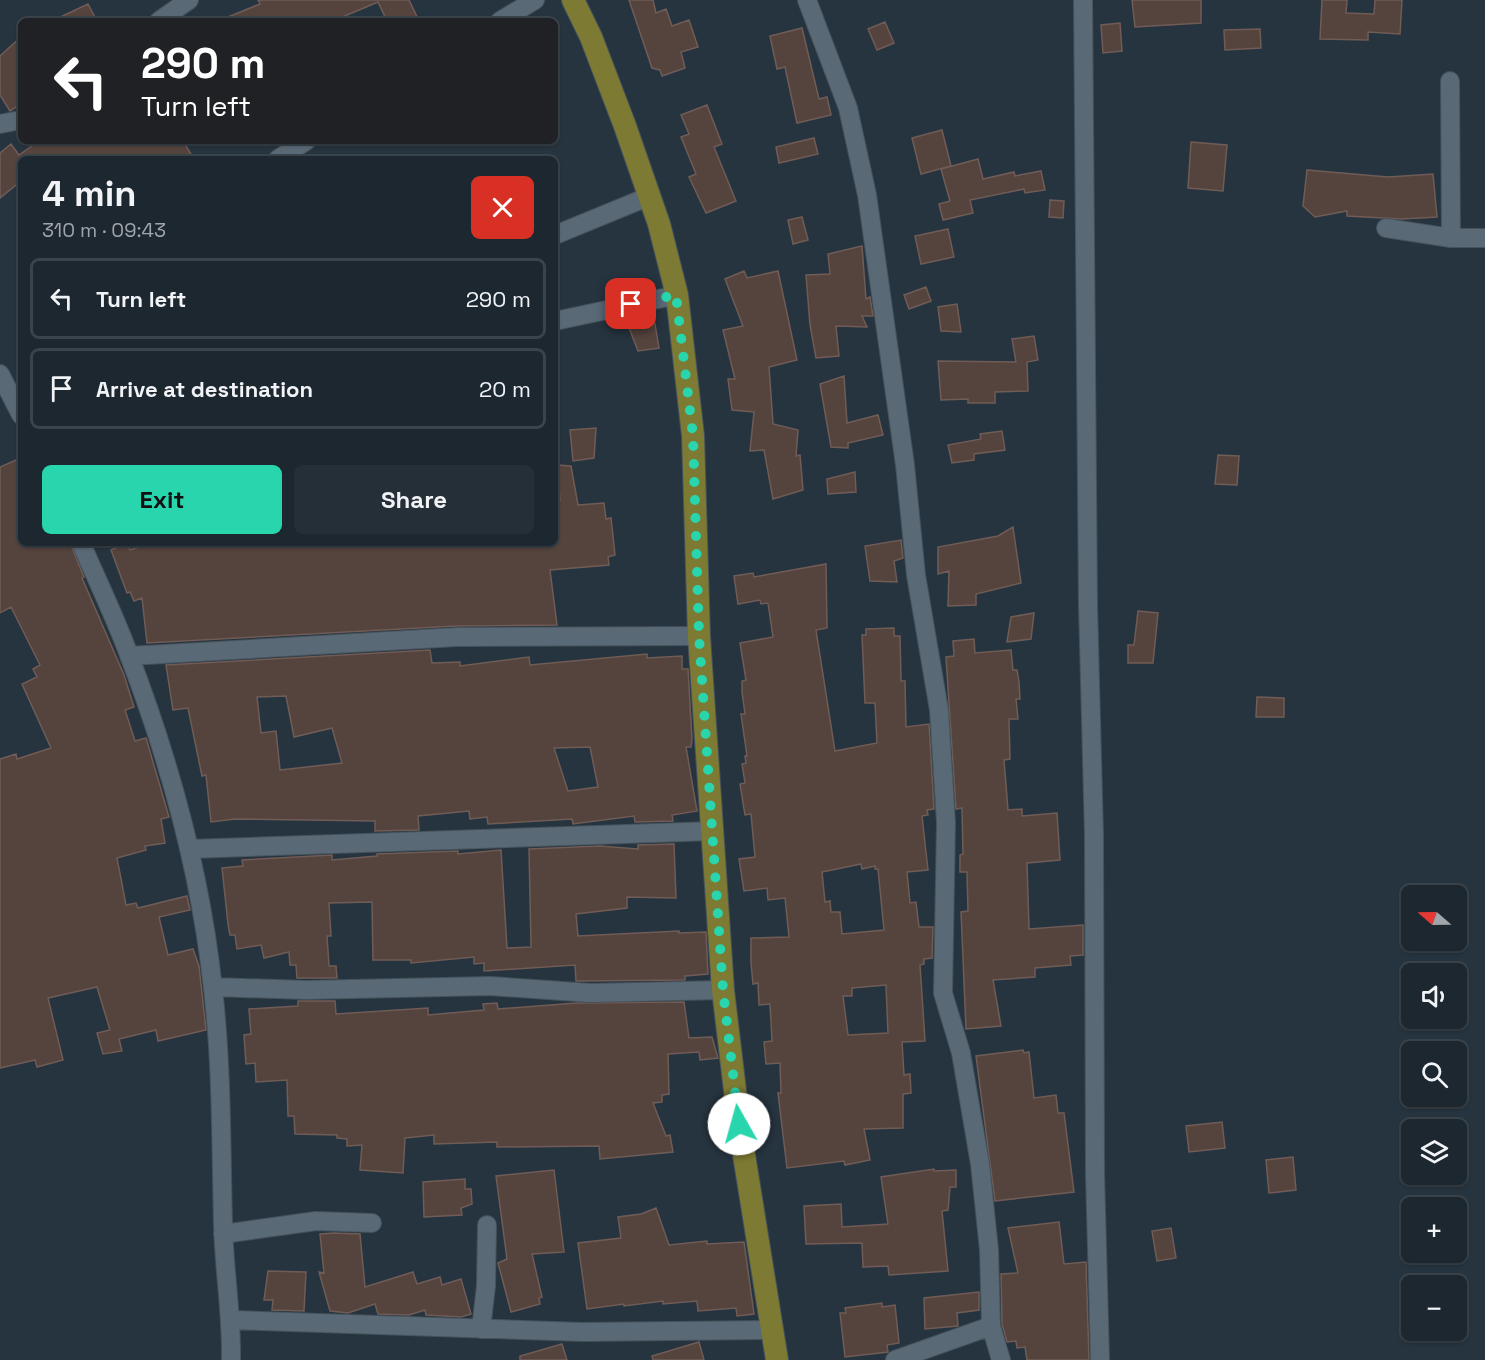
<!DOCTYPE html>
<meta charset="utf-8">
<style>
:root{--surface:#1c272f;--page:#252f37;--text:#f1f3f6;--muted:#a0a5aa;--line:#3a444b;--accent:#28d5ad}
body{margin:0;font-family:"Space Grotesk",sans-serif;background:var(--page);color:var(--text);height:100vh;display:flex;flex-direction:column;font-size:22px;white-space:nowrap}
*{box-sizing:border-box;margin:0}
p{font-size:20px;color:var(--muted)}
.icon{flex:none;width:33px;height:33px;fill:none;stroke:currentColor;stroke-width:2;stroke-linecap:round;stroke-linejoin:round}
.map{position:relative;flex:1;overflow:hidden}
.sheet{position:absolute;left:18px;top:156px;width:540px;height:390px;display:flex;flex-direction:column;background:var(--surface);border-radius:9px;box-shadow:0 2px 4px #0004,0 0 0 2px var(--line)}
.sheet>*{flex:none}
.top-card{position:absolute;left:18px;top:18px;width:540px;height:126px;border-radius:9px;box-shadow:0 2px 4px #0004,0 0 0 2px var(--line);background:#202124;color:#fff;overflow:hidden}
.needle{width:39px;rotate:290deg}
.buttons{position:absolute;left:1401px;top:885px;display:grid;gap:12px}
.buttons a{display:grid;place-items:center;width:66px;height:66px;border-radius:9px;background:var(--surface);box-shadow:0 2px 4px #0004,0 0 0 2px var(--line);font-size:30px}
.pin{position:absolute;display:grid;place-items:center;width:51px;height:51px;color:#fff;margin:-26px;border-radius:12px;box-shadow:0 3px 9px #0006}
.me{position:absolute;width:66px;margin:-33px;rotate:353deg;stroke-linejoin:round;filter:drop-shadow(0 0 4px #0008)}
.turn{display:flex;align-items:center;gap:21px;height:126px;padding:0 24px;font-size:27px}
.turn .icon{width:78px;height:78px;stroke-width:2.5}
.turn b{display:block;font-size:42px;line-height:51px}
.round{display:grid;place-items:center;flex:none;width:63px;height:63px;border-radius:9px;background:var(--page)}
.overview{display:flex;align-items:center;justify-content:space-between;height:102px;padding:0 24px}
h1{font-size:36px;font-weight:700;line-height:45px}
.action{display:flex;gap:12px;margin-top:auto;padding:12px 24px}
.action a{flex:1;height:69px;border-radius:9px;background:var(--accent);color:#111;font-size:24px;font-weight:700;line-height:69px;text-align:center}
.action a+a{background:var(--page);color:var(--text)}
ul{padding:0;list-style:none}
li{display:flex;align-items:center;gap:18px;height:81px;margin:0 12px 9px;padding:0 12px;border:3px solid var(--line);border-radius:9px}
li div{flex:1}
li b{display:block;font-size:22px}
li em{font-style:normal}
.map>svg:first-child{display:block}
</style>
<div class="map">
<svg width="1485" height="1360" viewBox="0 0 1485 1360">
<rect width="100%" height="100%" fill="#26343f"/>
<path fill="#55433d" stroke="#705c57" stroke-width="1.5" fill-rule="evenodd" d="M258,0h151l10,21h-32l-9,-19 -45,19h-115l42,-17z
M629,0h24l3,13 10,-4 6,17 17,-6 9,27 -17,5 4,16 -23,8 -2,-6 -8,-2z
M1132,0h69v23l-66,4z
M1322,0h25l-1,13 28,1 1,-14h27l-2,34 -32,-2v8l-48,-1z
M88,4l9,17h-45z
M885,22l9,21 -17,7 -9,-21z
M1120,23l2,28 -19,2 -2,-28z
M802,28l17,71 8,-2 4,18 -34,8 -12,-56 -8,2 -7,-33z
M1260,29l1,19 -36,2 -1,-20z
M21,37v67l-11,7 -10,-16v-39z
M707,105l15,39 -8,3 22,54 -30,12 -17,-36 7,-3 -15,-37 8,-3 -8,-19z
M942,130l9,36 -30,8 -9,-36z
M814,138l4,16 -39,9 -3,-16z
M39,141h144l11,18h-173v22l-21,17v-45l11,-9 8,11z
M1191,142l36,3 -4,46 -35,-3z
M978,159l5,20 31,-7 1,4 26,-5 4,19 -20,3 -1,-4 -54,11 3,13 -30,7 -4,-16 11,-3 -9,-32z
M1307,170l81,7 45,-3 4,43 -35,2 -55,-3v-5l-32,6 -12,-11z
M1050,200l14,1 -1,17 -14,-1z
M802,217l6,23 -15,4 -5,-24z
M948,229l6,28 -33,7 -6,-28z
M862,246l4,53 4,-2 3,19h-11l5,11 -31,-1 3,30 -23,2 -6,-33 -4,-50 24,-1 -2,-20z
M744,271l3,7 31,-7 19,89 -28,7 4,57 25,6 -2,26 4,-1 3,35 -30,9 -9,-49 -14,1 4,-39 -22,-2 -4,-31h7l-12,-49 20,-4 -18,-47z
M926,287l5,14 -22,8 -5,-14z
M957,304l4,28 -20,-1 -3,-24z
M653,312l6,36 -21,3 -10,-26z
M1034,336l4,24 -11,2 1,29 -33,1v11h-27v-4l-27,1 -3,-39 78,1 -4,-23z
M844,376l3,47 31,-8 5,20 -35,8v5l-17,-1 -11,-63z
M596,428l-2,30 -21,3 -3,-31z
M1002,431l3,19 -31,4v6l-22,3 -4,-18 33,-6 -1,-5z
M1218,455l21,1 -2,29 -22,-1z
M21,458v85h49l14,34 -2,1 42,97 10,32 -9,3 10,31 11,-3 23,79 -8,2 4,24 -20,3 1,4 -29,8 9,47 10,-2 2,5 49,-12 3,14 -31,7 9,38 25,-6 6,17 7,64 -48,11 -2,-11 -37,9 3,12 -19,3 -6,-21 13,-3 -13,-43 -49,11 15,62 -26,7 -2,-7 -35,8v-309l16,-5 1,5 34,-11 -29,-64 15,-7 -4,-8 7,-4 -29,-58 -11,6v-146z
M557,465l14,1 7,39 26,-2 2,16 5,-1 4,37 -7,2 1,8 -59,5 7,55 -101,1 -309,17 -5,-45 -8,3 -4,-9 -3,1 -16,-43 16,-7 3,7 20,-7h405v-43h5z
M855,472l1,20 -28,2 -1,-15z
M1013,527l8,56 -45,11v11l-28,1 1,-35 -11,3v-27l60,-11z
M901,540l2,18 -9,3 3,21 -27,-1 -5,-35z
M826,564l1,64 -11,2 19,121 42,-8 -2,-40h-10l-3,-68h4v-6l28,-1v8h6l1,45h4l1,46 23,-3 5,85 -7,1 1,5 -6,1 6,54 -21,2 3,31 6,-1 3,25h14l-1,31 -8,1v5l-4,1 5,76 -23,1 2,33 6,-1 1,19 -8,1v34l-39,1 6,31 -25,5 -1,-4 -57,7 -9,-75h3l-1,-30 -14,1 -2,-22 8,-1 -2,-37 -11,1 -1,-22 -5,1 -2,-21v-25l38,-1 -4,-39 -17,2 -1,-12 -23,3 -5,-32 16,-2 -4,-43 -6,1 -5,-31 5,-1 -3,-19 4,-1 -1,-7h2l-6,-42h4l-3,-22v-11l4,-1 -6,-37 33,-6 -5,-34 -7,1 -1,-4 -22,4 -4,-28 19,-3 1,4zM861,864l1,5 13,-3v3h3l6,61 -42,4 -2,-22h-9l-1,-11 -5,1 -3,-30zM886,985l2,48 -40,2 -5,-39h9v-8z
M1138,611l20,2 -5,50h-25v-18h6z
M1034,613l-3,26 -24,3 4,-25z
M974,639l1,14 36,-3 2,20h4l2,12 1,17h-4l2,20h-9l1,40 -6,1 4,50 14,-1v7l35,-3 3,47 -33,3 2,66 54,-4v30l-13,1 1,9 -36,3v9l-42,3 8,46 -35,3 -5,-117 7,-1 -1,-39h-7v-17l3,-1 -1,-46 -6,1 -10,-152 8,-1 -1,-15z
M430,650l2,13 28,-1v4l69,-9 1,8 117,-11v4l35,-2v13h6l4,70 -1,8h-5l11,64 -25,4 1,6 -38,1 -1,-6 -61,8 -1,-5 -84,5 -1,-7 -17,2 -1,-8 -51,5 1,14 -44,1v-10l-140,-2 -24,3 -5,-47 -4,1 -14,-68 -15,2 -7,-45zM286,696l8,41 38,-9 10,35 -62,7 -4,-39 -15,2 -4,-36zM590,747l8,40 -30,4 -14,-43z
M1257,697l27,1v19h-28z
M674,844l2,54 -49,-1v11l-51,6 2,22 101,-5v2l27,-1 2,42 -23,2v4l-109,1 -1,-16 -91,6v-8l-10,1v-7l-63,6v-3h-38l-1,-58 -43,1 2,33h-4l2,30h7l1,12h-40l-1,-13h-6l-1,-13 -25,6 -3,-13 -24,4 -2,-14h-5l-2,-11 -6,-56 21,-2 -1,-6 90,-5v5l45,-4v-2l81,-3v3l43,-4 6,98 24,-1 -2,-98 71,-3 38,3v-4z
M298,1001h37l1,13 92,-6v7l56,-5 -1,-6 14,-1 1,6 79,-6 107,-1 5,36 23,-1 6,21 -18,2 -1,-8 -31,2 1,40 -7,1v7l-9,1 13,33 4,-1 3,17 -73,7 -1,-13 -102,1v-5l-63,2v-9l-29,3 -2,35 -43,-3 2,-25 -15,1v-7l-10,-1v-3l-42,-1 -1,-18h-6l-1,-36 -31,2 -1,-19 -9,1 -2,-29 7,-1 -2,-25 49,-3z
M1023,1050l1,3 5,-1 5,46 22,-3 2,18h6l10,79 -79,9 -19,-145z
M1222,1122l3,26 -36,4 -3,-26z
M1293,1157l3,33 -27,3 -3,-33z
M934,1169v2l22,-1v17h-6l-2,23 -6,1 6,60 -59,4 -1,-9 -25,1 -1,-24 -56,1 -2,-38 37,-2 1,23 46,-3 -7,-47z
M554,1170l10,82 -32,2 10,43 -3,1 1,6 -29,8 -13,-49 9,-4 -11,-83z
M465,1179v10h6l1,15 -11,4 1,7 -38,2 -1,-35z
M656,1208l13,37 38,-4v3l37,-2 10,72 -17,2 -1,-8 -38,3 -1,-10 -34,3v-3l-39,5v-2l-37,5 -9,-66 43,-5 -3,-21 23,-3z
M1059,1222l5,42 22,-2 3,98h-62l-2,-13 -8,1 -1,-7 -9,1 -5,-18 -1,-50 17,-1 -10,-45z
M1171,1228l5,30 -19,3 -5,-30z
M334,1233l26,1 5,53 48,-15 4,12 23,-7 2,8 19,-6 10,35 -10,3 -35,-2 -1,-5 -16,5 -31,-1 -3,-10 -27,9 -18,-2 -11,-39 5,1 -4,-39z
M268,1271l38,1 -2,39 -32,-1 1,-10h-9z
M979,1292v18l-22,3 1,13 -33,3 -1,-31z
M882,1303v4l13,-2 4,38 -12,2 1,7 -43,5 -5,-44h6l-1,-5z
M699,1342l5,18h-51l-1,-4z
M562,1344l5,16h-47v-4z"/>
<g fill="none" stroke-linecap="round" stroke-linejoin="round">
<defs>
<path id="minor" d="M807,0l41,108 19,87 38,270 11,110 23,135 7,113 -3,170 18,60 19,111 9,86 2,76 10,34
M1083,0l5,605 6,230 1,339 5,186
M159,21l30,-21
M500,21l35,-21
M1450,81l1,157
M0,124l21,-4
M278,159l28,-18
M1386,228l65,10h34
M555,235l95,-39
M555,321l122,-26
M0,374l21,41
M81,543c16,37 34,74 48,112 41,107 72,221 84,334 9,78 8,157 10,235 1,46 9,90 8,136
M129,656l328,-19 242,-1
M189,849l524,-18
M213,987l93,3 184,-4 101,7 132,-3
M223,1234l93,-13 56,2
M232,1320l351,12 188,-2
M481,1329l5,-43 1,-61
M895,1360l96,-34"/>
<path id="major" d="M573,0l18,37 34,89 34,98 18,71 16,141 6,200 24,354 16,134 38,236"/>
</defs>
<use href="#minor" stroke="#46525b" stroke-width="20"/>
<use href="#major" stroke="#46525b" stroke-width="24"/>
<use href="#minor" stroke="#596975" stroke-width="18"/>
<use href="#major" stroke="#7d7a34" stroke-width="22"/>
</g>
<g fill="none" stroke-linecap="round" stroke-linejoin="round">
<path stroke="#28d5ad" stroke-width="10" stroke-dasharray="0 18" d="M631,304l45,-9 17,141 6,200 24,354 16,134"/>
</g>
</svg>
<div class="buttons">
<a><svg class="needle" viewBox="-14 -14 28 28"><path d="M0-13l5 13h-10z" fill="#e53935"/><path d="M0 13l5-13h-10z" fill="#a0a5aa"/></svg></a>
<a><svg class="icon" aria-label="sound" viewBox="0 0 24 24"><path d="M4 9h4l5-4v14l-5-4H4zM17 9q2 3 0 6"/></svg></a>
<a><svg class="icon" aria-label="search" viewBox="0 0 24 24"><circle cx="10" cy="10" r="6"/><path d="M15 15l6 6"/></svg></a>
<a><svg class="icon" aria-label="layers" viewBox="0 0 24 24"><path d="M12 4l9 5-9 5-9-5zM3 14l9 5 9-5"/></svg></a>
<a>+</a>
<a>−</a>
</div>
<div class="pin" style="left:631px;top:304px;background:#d93025"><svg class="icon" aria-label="arrive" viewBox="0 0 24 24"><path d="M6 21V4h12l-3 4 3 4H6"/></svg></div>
<svg class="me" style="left:739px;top:1124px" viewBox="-20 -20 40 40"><circle r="19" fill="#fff"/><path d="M0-13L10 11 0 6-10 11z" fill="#28d5ad"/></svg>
<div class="top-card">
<div class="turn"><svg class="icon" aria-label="left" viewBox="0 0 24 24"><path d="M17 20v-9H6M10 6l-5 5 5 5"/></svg><div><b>290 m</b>Turn left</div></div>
</div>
<section class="sheet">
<div class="overview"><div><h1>4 min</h1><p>310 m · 09:43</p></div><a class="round" style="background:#d93025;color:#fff"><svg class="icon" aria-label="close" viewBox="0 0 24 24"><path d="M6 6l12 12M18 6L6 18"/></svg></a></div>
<ul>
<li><svg class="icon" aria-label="left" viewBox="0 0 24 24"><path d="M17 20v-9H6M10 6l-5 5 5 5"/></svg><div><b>Turn left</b></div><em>290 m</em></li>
<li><svg class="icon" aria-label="arrive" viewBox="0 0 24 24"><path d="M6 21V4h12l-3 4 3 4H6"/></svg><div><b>Arrive at destination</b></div><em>20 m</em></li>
</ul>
<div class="action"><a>Exit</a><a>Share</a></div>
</section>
</div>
